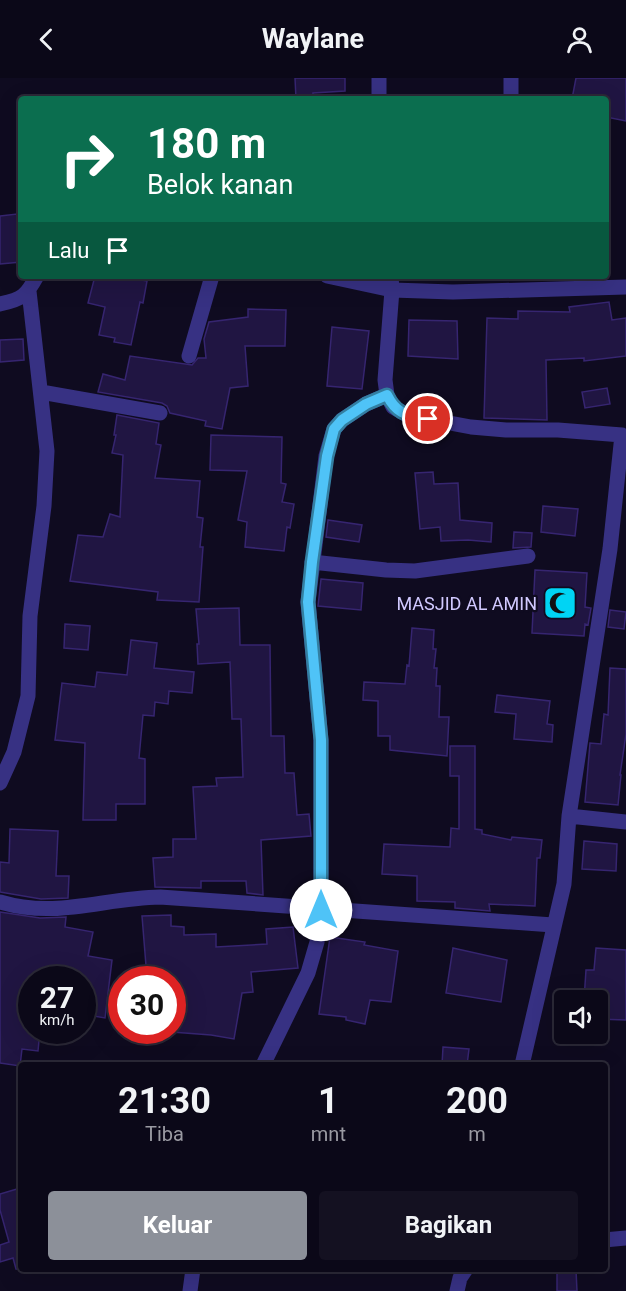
<!DOCTYPE html>
<html lang="id">
<style>
:root{--surface:#0b0818;--page:#141121;--text:#f1f3f6;--muted:#9a9aa2;--line:#2b2937;--accent:#8c9099}
body{margin:0;font-family:Roboto,sans-serif;background:var(--page);color:var(--text);height:100vh;display:flex;flex-direction:column;font-size:22px;white-space:nowrap}
*{box-sizing:border-box;margin:0}
p{font-size:20px;color:var(--muted)}
.icon{flex:none;width:33px;height:33px;fill:none;stroke:currentColor;stroke-width:2;stroke-linecap:round;stroke-linejoin:round}
.map{position:relative;flex:1;overflow:hidden}
.side{position:absolute;left:18px;top:984px;width:590px;height:210px;display:flex;flex-direction:column;background:var(--surface);border-radius:6px;box-shadow:0 6px 24px #0002,0 0 0 2px var(--line)}
.side>*{flex:none}
.banner{position:absolute;left:18px;top:18px;width:591px;height:183px;border-radius:6px;box-shadow:0 6px 24px #0002,0 0 0 2px var(--line);background:#0b6e4f;color:#fff;overflow:hidden}
.controls{position:absolute;left:554px;top:912px;display:grid;gap:12px}
.controls a{display:grid;place-items:center;width:54px;height:54px;border-radius:6px;background:var(--surface);box-shadow:0 6px 24px #0002,0 0 0 2px var(--line);font-size:30px}
.speed{position:absolute;left:18px;top:888px;display:flex;gap:12px;font-size:30px;font-weight:700;text-align:center}
.speed>*{display:grid;place-content:center;width:78px;height:78px;border-radius:50%;background:var(--surface);box-shadow:0 6px 24px #0002,0 0 0 2px var(--line);line-height:1}
.speed small{font-size:15px;font-weight:400}
.speed .limit{border:9px solid #d22;background:#fff;color:#111}
.pin{position:absolute;display:grid;place-items:center;width:51px;height:51px;color:#fff;margin:-26px;border:3px solid #fff;border-radius:50%;box-shadow:0 2px 6px #0007}
.me{position:absolute;width:66px;margin:-33px;rotate:0deg;stroke-linejoin:round;filter:drop-shadow(0 0 4px #0008)}
.turn{display:flex;align-items:center;gap:21px;height:126px;padding:0 30px;font-size:27px}
.turn .icon{width:78px;height:78px;stroke-width:2.5}
.turn b{display:block;font-size:42px;line-height:51px}
.then{display:flex;align-items:center;height:57px;padding:0 30px;background:#0003;gap:12px;font-size:22px}
.eta{display:flex;justify-content:space-evenly;align-items:center;height:102px;text-align:center}
.eta b{font-size:36px;font-weight:700;line-height:42px}
.button{display:flex;gap:12px;margin-top:auto;padding:12px 30px}
.button a{flex:1;height:69px;border-radius:6px;background:var(--accent);color:#fff;font-size:24px;font-weight:700;line-height:69px;text-align:center}
.button a+a{background:var(--page);color:var(--text)}
header{display:flex;justify-content:space-between;align-items:center;height:78px;padding:0 30px;background:var(--surface);font-size:27px;font-weight:700}
.map>svg:first-child{display:block}
</style>
<header><svg class="icon" aria-label="back" viewBox="0 0 24 24"><path d="M15 5l-7 7 7 7"/></svg>Waylane<svg class="icon" aria-label="person" viewBox="0 0 24 24"><circle cx="12" cy="8" r="4"/><path d="M4 21q1-7 8-7t8 7"/></svg></header>
<div class="map">
<svg width="626" height="1213" viewBox="0 0 626 1213">
<rect width="100%" height="100%" fill="#0f0b20"/>
<path fill="#201542" stroke="#362570" stroke-width="1.5" d="M295,0h50v13l-32,2v6h-17z
M576,0h50v43l-20,-4 3,-18h-37z
M17,136l4,48 -21,2v-48z
M95,198h26l26,5 -4,22 -3,-1 -9,43 -17,-3 1,-4 -16,-3 6,-28 -17,-4z
M609,224l3,18 14,-2v38l-42,5v-3l-38,2 1,60 -63,-2 3,-100 31,1v-8l52,1 -1,-5z
M248,231l38,1 -1,36h-40l3,40 -18,2 -8,41 -17,-3 1,-5 -36,-8 -3,-7 -5,-3 -64,-11 5,-18 22,6 5,-24 62,9 6,-7h8l-2,-19 5,-17 39,-5z
M409,242l48,1 1,38 -50,-3z
M332,249l37,4 -7,58 -35,-3z
M23,261l1,21 -24,2v-22z
M607,310l3,16 -25,4 -3,-16z
M117,337l42,8 -3,21 5,1 -6,33 45,3 -3,36 6,1 -3,29h3l-4,55 -42,-2 1,-8 -88,-11 8,-46 25,2 7,-23 10,3 3,-62 -11,-2 4,-18h-2z
M211,357l71,2 -1,46 5,1 -4,18 12,2 -4,24 -3,-1 -3,24 -39,-4 2,-25 -9,-2 9,-49 -37,-1z
M433,394l1,12 24,-1 2,37 32,3 -1,19 -23,-2 -27,1 -1,-14 -20,2 -5,-56z
M543,428l35,3 -3,27 -34,-4z
M328,442l34,5 -3,17 -33,-5z
M514,454l18,1 -1,14 -18,1z
M535,492l52,3 -2,34 6,1 -3,17 -3,-1 -1,12 -52,-3z
M321,501l42,4 -2,27 -43,-4z
M239,530l1,37h30l1,91h13l1,37h9l3,42 12,-1 2,22 -50,4 2,55 -16,-2 -1,-12h-45v7l-46,-1 -2,-29 20,-1v-18h23l-3,-52 24,-1 -1,-8 27,-1 -2,-58h-9l-2,-57 -32,2 -1,-20h2l-3,-35z
M610,532l16,2 -2,17 -16,-2z
M65,546l25,2 -2,24 -24,-2z
M412,550l22,2 -1,19h3l-2,19h3l-1,18h4l-1,31h10l-2,39 -57,-6v-14h-12v-35l-15,-1 1,-18 41,2 2,-19 2,1z
M131,562l26,3 -3,25 40,4 -2,21 -23,-2 -1,13 -13,-2 -1,14 -11,-1 -4,43 6,1v45h-29v16h-33l2,-77 -30,-3 7,-57 33,4 2,-15 30,3z
M610,590l16,1v65l-6,41h1l-3,30 -33,-3 5,-59 11,1 3,-30 4,1z
M497,617l53,6 -3,23 6,1 -1,17 -38,-3 2,-25 -21,-2z
M450,668h25v83l7,1v4l29,6 1,-3 30,3 -2,18h-3l-2,48 -46,-2 1,7 -35,-3v-6l-38,-1v-25l-35,-2 2,-30 66,3 1,-19 8,1v-53h-9z
M10,751l48,2 -2,45h13l-1,22 -27,1 -41,-7v-30l9,1z
M584,763l33,3 -1,27 -34,-2z
M0,834l40,6 26,-1 -1,10 28,5 -5,24 24,4 -7,58 -23,-4v-34h-50v50h8l-2,21 -16,-2 -2,17 -20,-3z
M171,837v11l13,1v8l32,-1v13l51,-3 -1,-15 27,-2 5,41 -47,4 2,20 -11,1 -8,46 -23,-4 -39,-3v-52h-20v-3l-5,1 -5,-62z
M330,859l35,5 -1,3 34,6 -7,51 -21,-2 -5,24 -19,-4v-3l-27,-3z
M453,870l54,12 -6,42 -55,-9z
M596,870l30,2v70l-29,-1v-19h-13l2,-30h8z
M443,969l26,2 -2,16h-25z
M17,1111l4,16v64h-5l-3,-11 -13,4v-17l9,-3 -9,-32v-16z
M557,1192h19l1,21h-20z"/>
<g fill="none" stroke-linecap="round" stroke-linejoin="round">
<path stroke="#373183" stroke-width="15" d="M379,0v21
M511,21v-21
M327,198l65,14 61,2 173,-5
M391,198l1,14 -7,90 2,15 6,12 14,8 64,12 35,3h52l64,5 -12,114 -41,267 -5,68 -42,181
M0,226c23,-5 26,-8 37,-28
M189,278l23,-80
M41,314l119,21
M312,484l74,8 29,1 113,-15
M0,705l14,-31 14,-56 2,-80 14,-110 3,-55 -18,-160
M569,738l57,6
M0,824c57,17 103,-4 160,-5l393,28
M263,987l45,-92 9,-31 4,-32v-170l-13,-138 18,-146 8,-27 8,-9 24,-16 21,-9
M604,1162l22,-2
M190,1213l3,-22
M457,1213l3,-13 6,-9"/>
</g>
<g fill="none" stroke-linecap="round" stroke-linejoin="round">
<defs>
<path id="route" d="M321,832v-170l-13,-138 4,-40 15,-106 7,-27 8,-9 24,-16 21,-9c10,20 20,20 41,24"/>
</defs>
<use href="#route" stroke="#337fa1" stroke-width="15"/>
<use href="#route" stroke="#4fc3f7" stroke-width="10"/>
</g>
<defs>
<symbol id="mosque-square" viewBox="-11 -11 22 22"><rect x="-9" y="-9" width="18" height="18" rx="4" fill="#00d4f4" stroke="#0f0b20"/><path d="M3.5-4.9A6 6 0 1 0 3.5 4.9A5 5 0 1 1 3.5-4.9Z" fill="#111"/></symbol>
</defs>
<g fill-rule="evenodd">
<use href="#mosque-square" x="541" y="506" width="38" height="38"/>
</g>
<g text-anchor="middle" dominant-baseline="central" stroke-width="4.5" stroke-linejoin="round" paint-order="stroke">
<g font-size="18" fill="#d1c9ff" stroke="#0f0b20" text-anchor="end">
<text x="537" y="525">MASJID AL AMIN</text>
</g>
</g>
</svg>
<div class="controls">
<a><svg class="icon" aria-label="sound" viewBox="0 0 24 24"><path d="M4 9h4l5-4v14l-5-4H4zM17 9q2 3 0 6"/></svg></a>
</div>
<div class="speed"><div>27<small>km/h</small></div><div class="limit">30</div></div>
<div class="pin" style="left:428px;top:341px;background:#d93025"><svg class="icon" aria-label="arrive" viewBox="0 0 24 24"><path d="M6 21V4h12l-3 4 3 4H6"/></svg></div>
<svg class="me" style="left:321px;top:832px" viewBox="-20 -20 40 40"><circle r="19" fill="#fff"/><path d="M0-13L10 11 0 6-10 11z" fill="#4fc3f7"/></svg>
<div class="banner">
<div class="turn"><svg class="icon" aria-label="right" viewBox="0 0 24 24"><path d="M7 20v-9h11M14 6l5 5-5 5"/></svg><div><b>180 m</b>Belok kanan</div></div>
<div class="then">Lalu<svg class="icon" aria-label="arrive" viewBox="0 0 24 24"><path d="M6 21V4h12l-3 4 3 4H6"/></svg></div>
</div>
<section class="side">
<div class="eta">
<div><b>21:30</b><p>Tiba</p></div>
<div><b>1</b><p>mnt</p></div>
<div><b>200</b><p>m</p></div>
</div>
<div class="button"><a>Keluar</a><a>Bagikan</a></div>
</section>
</div>
